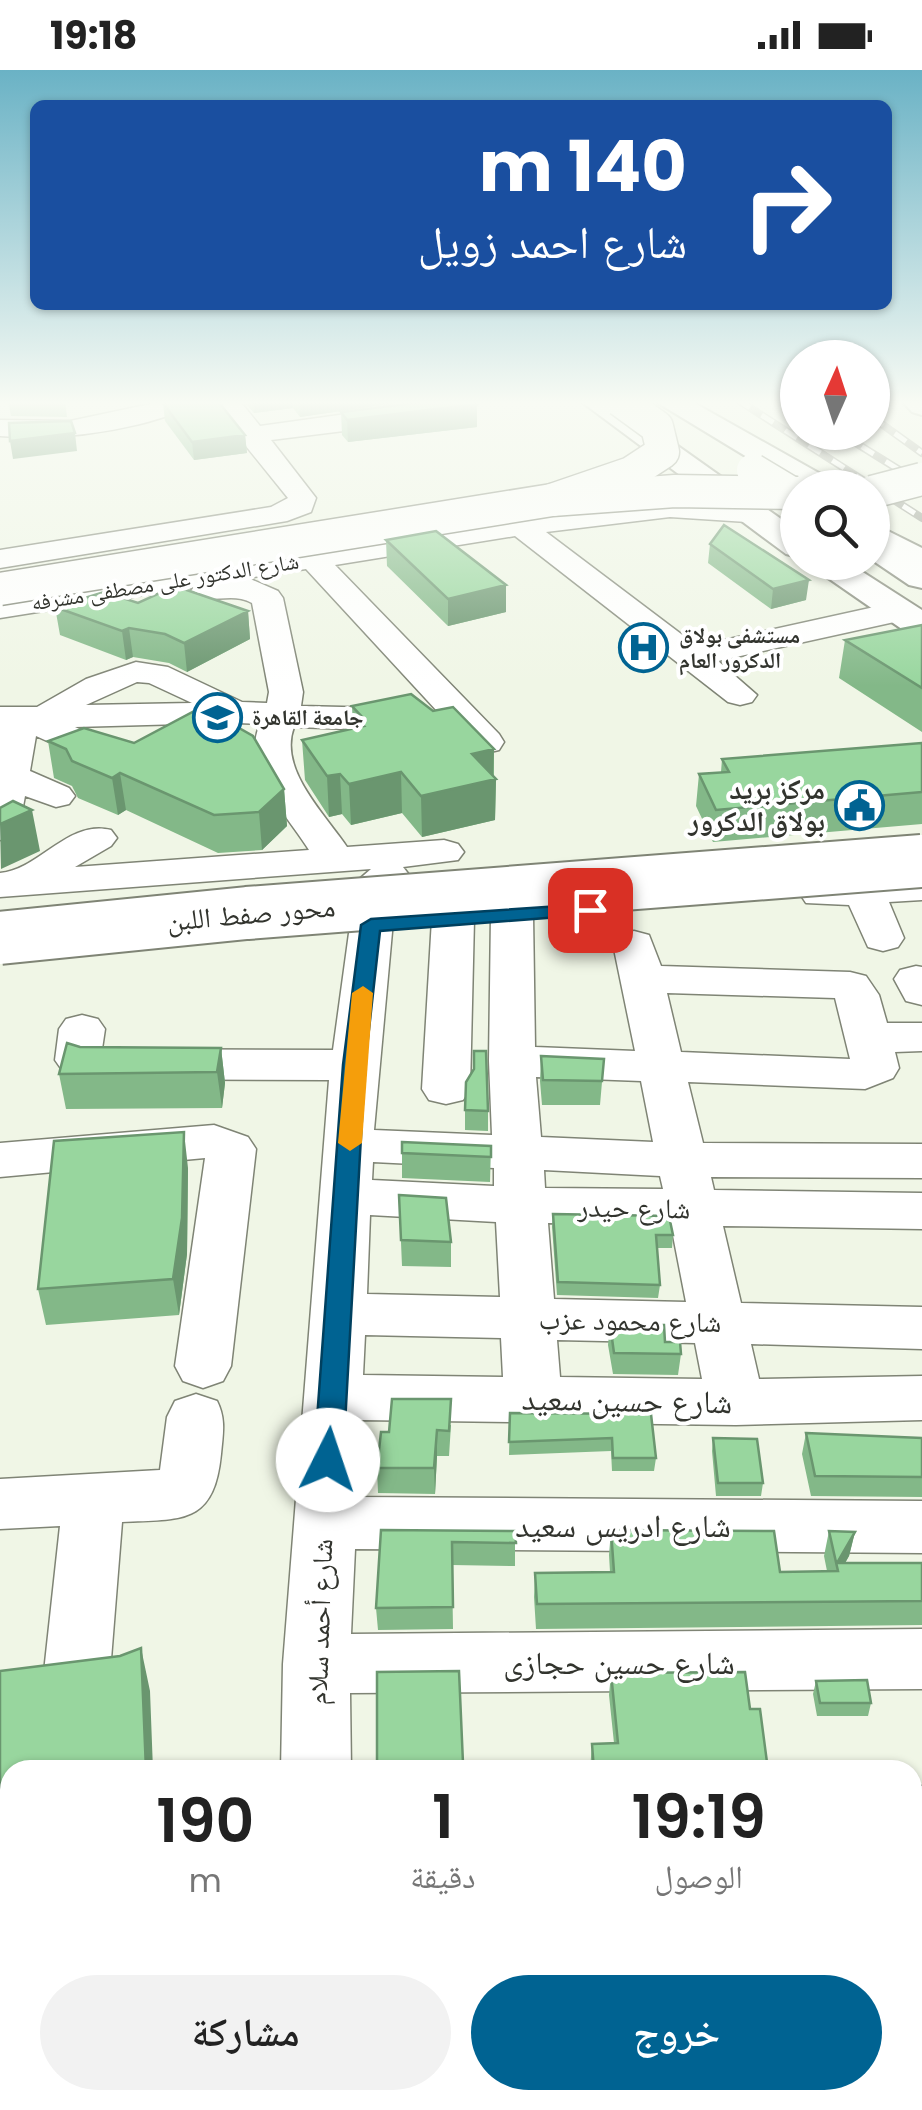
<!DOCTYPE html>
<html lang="ar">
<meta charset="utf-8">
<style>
:root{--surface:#fff;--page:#f2f2f2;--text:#222;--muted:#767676;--accent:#006392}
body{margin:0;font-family:Poppins,"Noto Naskh Arabic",sans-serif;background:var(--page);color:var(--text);direction:rtl;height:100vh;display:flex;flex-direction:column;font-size:38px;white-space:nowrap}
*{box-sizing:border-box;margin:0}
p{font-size:32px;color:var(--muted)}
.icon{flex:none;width:55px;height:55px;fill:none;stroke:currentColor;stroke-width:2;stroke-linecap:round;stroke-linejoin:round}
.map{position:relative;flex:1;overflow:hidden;direction:ltr}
.panel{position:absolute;left:0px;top:1690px;width:922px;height:350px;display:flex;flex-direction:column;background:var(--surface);border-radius:30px 30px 0 0;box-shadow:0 2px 8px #0004;direction:rtl}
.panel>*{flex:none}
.top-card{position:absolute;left:30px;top:30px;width:862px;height:210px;border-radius:15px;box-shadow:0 2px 8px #0004;direction:rtl;background:#1a4fa0;color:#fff;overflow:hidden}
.needle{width:65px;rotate:3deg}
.controls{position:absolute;left:780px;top:270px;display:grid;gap:20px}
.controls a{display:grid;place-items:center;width:110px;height:110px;border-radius:50%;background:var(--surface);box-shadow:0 2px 8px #0004;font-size:50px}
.pin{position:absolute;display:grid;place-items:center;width:85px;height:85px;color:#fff;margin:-42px;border-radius:20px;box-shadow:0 5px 15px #0006}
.me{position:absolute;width:110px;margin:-55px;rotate:4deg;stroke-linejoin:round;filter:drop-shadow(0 0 8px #0008)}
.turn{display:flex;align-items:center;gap:35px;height:210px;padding:0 40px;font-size:45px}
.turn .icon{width:130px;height:130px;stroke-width:2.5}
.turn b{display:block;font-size:70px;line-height:85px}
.eta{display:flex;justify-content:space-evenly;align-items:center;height:170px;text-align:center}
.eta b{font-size:60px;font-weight:600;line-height:70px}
.cta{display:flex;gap:20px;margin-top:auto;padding:20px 40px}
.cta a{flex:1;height:115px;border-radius:60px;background:var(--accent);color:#fff;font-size:40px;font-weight:600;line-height:115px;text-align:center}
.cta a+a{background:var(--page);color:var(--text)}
.status{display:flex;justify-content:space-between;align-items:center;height:70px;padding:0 50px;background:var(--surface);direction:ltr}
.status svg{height:28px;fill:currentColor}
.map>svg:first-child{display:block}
</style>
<div class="status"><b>19:18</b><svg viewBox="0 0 49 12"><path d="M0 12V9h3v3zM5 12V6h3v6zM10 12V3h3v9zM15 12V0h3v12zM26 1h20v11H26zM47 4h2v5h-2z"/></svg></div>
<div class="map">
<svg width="922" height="2040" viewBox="0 0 922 2040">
<rect width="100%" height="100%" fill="#f0f6e6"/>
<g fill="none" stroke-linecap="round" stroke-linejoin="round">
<defs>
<path id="minor" d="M239,330l21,26 187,-26h25l4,6 -19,11 -186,23 45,58 -5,14 -24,9 -287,47v-18l271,-43 17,-9 -72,-89c-26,-3 -51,9 -76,15 -46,11 -93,16 -140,12v-16l70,1 99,-21z
M670,429l77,5 10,3 4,6 -4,6 -10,3 -77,-5 -124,15 151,114 200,-44 11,3 5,7 -5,7 -190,42 39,34 -5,7 -12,3 -12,-3 -213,-166 -180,29 164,169 5,8 -5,8 -13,3 -13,-3 -167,-181 -58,9 30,13 5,7 20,94 -2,14 82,2 12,4 6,7 -6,7 -12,4 -89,-3c-16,42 30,86 53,120l97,-7 14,4 6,8 -6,8 -55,7 7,9 -14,12 -22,242 118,5 -3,-74 2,-146 6,-9 15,-4 15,4 6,9 2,132 100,4 -22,-107 6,-9 15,-4 15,4 12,31 189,6 16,4 13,19 8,28h35v28l-27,1 4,16 -6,10 -28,11 -177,-7 15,61 219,1v34l-211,-1 3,13 208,3v36l-199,-3 18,77 181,4v42l-171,-5 8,35 163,-3v44l-186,5 -375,-5 -4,77 565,4v52l-567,-4 -4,85 571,-5v60l-572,4 1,77h-70l2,-106 46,-584 -243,-1 -24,-9 -7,-10 4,-31 7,-10 16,-4 16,4 7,10 -3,20 231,1 23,-168 15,-13 -371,28v-24c39,-3 68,-54 111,-43l6,8 -6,8 -36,21 234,-17c-23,-37 -69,-81 -49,-126l-22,-1 -101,51 -26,-4 -75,-34 -6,35 39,17 6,8 -6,8 -13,3 -31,-11 -6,32 -5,8 -14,4v-133h37l49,-28 50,-17 32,5 74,35 25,1 2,-11 -17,-89c-18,-10 -36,-1 -56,-5l-5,-7 3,-4 -194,31v-20l519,-82zM137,612l12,1 43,20 -106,2zM183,654l-52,28 -56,-25zM667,923l168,5 15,61 -169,-7zM536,1007l105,4 12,61 -112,-5zM373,1092l121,6v18l-122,-6zM544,1100l116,6 3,13 -118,-1zM370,1145l126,7 4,75 -133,-3zM548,1153l123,2 15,77 -132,-3zM365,1265l136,3 2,39 -140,-2zM557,1270l138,3 7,36 -142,-2z
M922,806v24l-33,2 15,36 -6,9 -15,4 -15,-4 -19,-42 -43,-2 -6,-9 6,-9 15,-3z
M453,836l15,4 6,9 -4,170 -7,11 -17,4 -17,-4 -7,-11 10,-170 6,-9z
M916,896l6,1v38l-16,-4 -12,-22 6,-9z
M214,1055l34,12 8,12 -25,217 -8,15 -20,7 -20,-7 -8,-15 30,-208 -205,19v-34z
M196,1324l21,7c9,18 6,32 4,53 -7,71 -39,65 -99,68l-12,150 -9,21 -24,9 -24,-9 -9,-21 16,-146 -60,3v-50l160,-9 7,-53 8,-16z
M912,1716h10v70l-10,-1z
M912,1888h10v78h-10z
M274,2030h80v10h-80z"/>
<path id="major" d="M579,330h34l185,131v26l-12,-3z
M901,330h21v15l-10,-3z
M872,453l50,25v24l-50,-24z
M805,492h42l75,48v27l-13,-3z"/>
<path id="highway" d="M653,330h36l144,81 5,7h-40z
M872,464l12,3 38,24v27l-13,-3 -37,-25z"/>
</defs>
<use href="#minor" stroke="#7f8475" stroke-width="3"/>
<use href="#major" stroke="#7f8475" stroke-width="4"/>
<use href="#highway" stroke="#7f8475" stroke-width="4"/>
<use href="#minor" fill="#fff" fill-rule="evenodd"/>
<use href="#major" fill="#fff" fill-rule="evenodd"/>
<use href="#highway" fill="#fff" fill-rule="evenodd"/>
<defs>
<path id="rail" d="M738,330l184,118
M787,330l11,7
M872,347l50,36
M838,362l84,52"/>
</defs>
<use href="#rail" stroke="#95998e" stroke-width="8"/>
<use href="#rail" stroke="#fff" stroke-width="5" stroke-dasharray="14" stroke-linecap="butt"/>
<defs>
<path id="major-bridge-far1" d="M872,422l50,-13
M0,519l552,-89 123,-9 123,2"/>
<path id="major-bridge" d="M0,868l247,-25 675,-52"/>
<path id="highway-bridge" d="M753,400l45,27
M552,430l79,-27 32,-21 -6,-25 -37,-27"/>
</defs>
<use href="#major-bridge-far1" stroke="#7f8475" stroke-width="35" stroke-linecap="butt"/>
<use href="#major-bridge" stroke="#7f8475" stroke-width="56" stroke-linecap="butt"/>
<use href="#highway-bridge" stroke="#7f8475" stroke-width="35" stroke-linecap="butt"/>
<use href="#major-bridge-far1" stroke="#fff" stroke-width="32"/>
<use href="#major-bridge" stroke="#fff" stroke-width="52"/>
<use href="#highway-bridge" stroke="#fff" stroke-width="32"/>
</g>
<path fill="#83b888" d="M8,330h57l2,17 -56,-1z
M243,330h173l-116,17 -7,-9 -39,5z
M163,333l82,32 2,18 -53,7 -29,-39z
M341,342l136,15 -129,15 -6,-7z
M386,470l120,45v27l-58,14 -61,-60z
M710,474l96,56 -35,9 -63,-46z
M138,533l110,8 2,28 -63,33 -18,-9 -36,-6 -7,3 -66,-25 -5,-28z
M922,555v107l-83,-54 6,-38z
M352,636l81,5 61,38v28l2,2 -1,41 -73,17 -20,-24 -51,12 -9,-11 -13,3 -24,-37 -3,-40 51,-11z
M48,671l236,48 3,37 -25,24 -44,3 -92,-43 -8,5 -40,-17 -6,-12 -18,-8z
M922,673v81l-209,18 -17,-36 3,-32 22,-2 1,-13z
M80,977l141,1 4,35 -3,25 -156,1 -7,-35z
M541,986l63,3 -4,46h-58l-2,-24z
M465,1040l23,1v20l-23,-1z
M491,1076l-1,36 -88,-4v-25z
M188,1098l-1,86 -8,61 -133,10 -8,-36z
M399,1125l52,47v25l-49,-1z
M553,1144l120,21 -1,13h-15l3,37 -2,13 -101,-3 -5,-68z
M610,1254l55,18 16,12 -3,21 -65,-1 -5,-29z
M510,1343l141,1 5,44 -2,13h-42l-1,-20 -102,4z
M451,1355l-2,31h-12l-2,38 -57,-1 -1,-25 12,-36z
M806,1363l116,5v59l-111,-1 -9,-42z
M713,1368l50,45 -2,13h-45l-4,-45z
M381,1460l134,1v35l-63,-1 1,64 -75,1 -2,-22z
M611,1460l169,42 47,-1 -3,-15 5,-25 26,1 -6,24 -4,7h77v62l-386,4 -2,-32 1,-24 75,-1 -1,-17z
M459,1601l4,99h-86v-98z
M611,1603l139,36 18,61h-178l2,-26 22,-1 -5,-48z
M816,1611l55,22 -3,13h-51l-4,-22z
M912,1808l3,12 7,-1v65l-5,1v7l-5,12z"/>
<path fill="#6a966f" d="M253,330h40v8l-39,5z
M299,330h117l-116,17z
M477,334v23l-129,15 -1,-22z
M75,363l2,18 -64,8 -3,-18z
M245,365l2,18 -53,7 -2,-18z
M809,510l-3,20 -35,9 2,-20z
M506,515v27l-58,14v-27z
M248,541l2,28 -63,33 -3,-29z
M129,558l4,29 -7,3 -4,-29z
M494,679l-1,31 3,-1 -1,41 -73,17 -1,-41 51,-42z
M401,702l1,41 -51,12 -2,-41z
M120,703l6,37 -8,5 -6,-37z
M340,704l2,40 -13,3 -2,-41z
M284,719l3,37 -25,24 -3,-38z
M32,740l8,41 -39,18 -1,-45z
M221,978l4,35 -3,25 -5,-36z
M184,1062l4,36 -1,86 -8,61 -6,-36z
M437,1360v26l-2,38 -1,-26z
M855,1462l-6,24 -12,21 1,-6 -1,-8z
M141,1578l9,43 3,79h-7z
M158,2030h9l1,10h-9z"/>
<path fill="#98d69e" stroke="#6a966f" stroke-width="2.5" d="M180,330h37l28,35 -53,7 -29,-39z
M439,330h34l4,4 -130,16 -6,-8z
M71,351l4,12 -65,8 -1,-18z
M724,455l85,55 -36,9 -63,-45z
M436,461l70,54 -58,14 -62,-59z
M175,516l73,25 -64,32 -19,-9 -36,-6 -7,3 -67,-24 49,-15 34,11z
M922,555v63l-77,-48z
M411,624l22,17 20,-4 41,42 -22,5 24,25 -75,17 -20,-24 -52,12 -9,-10 -13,2 -25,-36 62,-14 -6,-6 6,-1 -12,-13z
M202,637l51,29 31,53 -25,23 -45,3 -94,-42 -8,5 -40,-17 -6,-12 -18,-8 36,-13 50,15z
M922,673v49l-206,18 -17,-36 30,-2 -7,-13z
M13,731l19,9 -32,14v-16z
M67,973l13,4 141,1 -4,24 -158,2z
M474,981h12l2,60 -23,-1 1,-28 8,-13z
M541,986l63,3 -2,22 -59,-1z
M184,1062l-2,86 -9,61 -135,10 16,-148z
M402,1072l89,4v11l-89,-4z
M399,1125l47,3 5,44 -50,-2z
M553,1144l116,2 4,19h-17l4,50 -102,-3z
M610,1254l54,1 1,17h15l1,12 -67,-1z
M392,1329h59l-2,32 -12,-1 -3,38h-57l4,-36h8z
M510,1343l141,1 5,44h-43l-1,-20 -103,4z
M806,1363l116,5v39l-107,-1z
M713,1368l44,1 6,44h-45z
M381,1460l134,1 1,12 -64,-1 1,65 -77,1z
M611,1460l163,1 6,41 58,-1 -9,-40 26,1 -18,31h85v38l-385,3 -2,-31 79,-1z
M141,1578l5,122h-136v330h148l1,10h-159v-439l120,-15z
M459,1601l4,92 -86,3v-94z
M745,1602l5,37h10l8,61h-71l-1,-3 -102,3 -2,-26 26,-1 -7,-70z
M867,1610l4,23h-51l-4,-22z
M912,1808l3,12 7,-1v43h-4l-1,30h-5z
M564,2030h62v10h-62z"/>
<linearGradient id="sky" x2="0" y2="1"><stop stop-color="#6ab2c5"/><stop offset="0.54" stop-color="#f8fbf4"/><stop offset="1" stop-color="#f8fbf4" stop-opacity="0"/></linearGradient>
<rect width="922" height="616" fill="url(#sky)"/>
<path fill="#006392" stroke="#00405f" stroke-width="2.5" d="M590,834l7,2v8l-217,17 -15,134 -22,395 -4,8 -11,4 -10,-4 -4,-8 29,-395 18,-140 10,-6z"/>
<path fill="#f59e0b" d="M363,916l10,7 -11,150 -12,8 -12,-8 14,-150z"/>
<defs>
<symbol id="hospital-ring" viewBox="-11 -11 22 22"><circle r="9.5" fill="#fff" stroke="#006392" stroke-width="1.5"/><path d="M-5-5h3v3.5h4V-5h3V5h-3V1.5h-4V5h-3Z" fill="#006392"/></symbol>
<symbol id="university-ring" viewBox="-11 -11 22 22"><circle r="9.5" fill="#fff" stroke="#006392" stroke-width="1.5"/><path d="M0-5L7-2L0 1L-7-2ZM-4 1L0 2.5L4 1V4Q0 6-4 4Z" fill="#006392"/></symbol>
<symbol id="civic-ring" viewBox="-11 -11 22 22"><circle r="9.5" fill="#fff" stroke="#006392" stroke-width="1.5"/><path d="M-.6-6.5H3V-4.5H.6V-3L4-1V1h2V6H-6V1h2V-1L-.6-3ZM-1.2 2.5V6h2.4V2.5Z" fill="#006392"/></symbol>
</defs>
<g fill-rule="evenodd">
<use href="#hospital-ring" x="616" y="550" width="55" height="55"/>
<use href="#university-ring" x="190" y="620" width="55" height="55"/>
<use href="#civic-ring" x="832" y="708" width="55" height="55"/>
</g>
<g text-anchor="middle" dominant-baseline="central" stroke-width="8" stroke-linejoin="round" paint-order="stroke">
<g font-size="22" fill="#32342e" stroke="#fff">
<text transform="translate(165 512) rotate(-9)">شارع الدكتور على مصطفى مشرفه</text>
</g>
<g font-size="22" font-weight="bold" fill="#32342e" stroke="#fff" text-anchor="start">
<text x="679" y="565">مستشفى بولاق<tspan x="679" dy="25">الدكرور العام</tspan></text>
<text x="252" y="647">جامعة القاهرة</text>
</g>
<g font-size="28" font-weight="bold" fill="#32342e" stroke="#fff" text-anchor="end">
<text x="825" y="719">مركز بريد<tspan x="825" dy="32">بولاق الدكرور</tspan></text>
</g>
<g font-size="28" fill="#32342e" stroke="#fff">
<text transform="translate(251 844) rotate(-5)">محور صفط اللبن</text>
<text transform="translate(634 1138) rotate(1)">شارع حيدر</text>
<text transform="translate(630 1251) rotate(1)">شارع محمود عزب</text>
<text transform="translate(320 1552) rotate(-88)">شارع أحمد سلام</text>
</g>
<g font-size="32" fill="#32342e" stroke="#fff">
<text transform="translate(627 1330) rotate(1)">شارع حسين سعيد</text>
<text x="623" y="1455">شارع ادريس سعيد</text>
<text x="619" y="1592">شارع حسين حجازى</text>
</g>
</g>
</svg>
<div class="controls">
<a><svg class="needle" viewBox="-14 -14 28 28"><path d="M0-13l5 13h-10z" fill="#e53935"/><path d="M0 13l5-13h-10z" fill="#767676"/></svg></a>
<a><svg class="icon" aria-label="search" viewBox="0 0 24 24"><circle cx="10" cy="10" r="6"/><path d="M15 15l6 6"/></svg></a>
</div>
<div class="pin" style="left:590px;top:840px;background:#d93025"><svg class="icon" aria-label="arrive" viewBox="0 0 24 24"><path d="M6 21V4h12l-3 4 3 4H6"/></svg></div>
<svg class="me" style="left:328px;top:1390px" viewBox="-20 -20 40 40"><circle r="19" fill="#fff"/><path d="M0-13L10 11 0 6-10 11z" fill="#006392"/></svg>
<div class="top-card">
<div class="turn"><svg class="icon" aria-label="right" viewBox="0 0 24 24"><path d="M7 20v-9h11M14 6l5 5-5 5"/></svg><div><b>140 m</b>شارع احمد زويل</div></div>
</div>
<section class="panel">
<div class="eta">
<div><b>19:19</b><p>الوصول</p></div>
<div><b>1</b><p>دقيقة</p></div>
<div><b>190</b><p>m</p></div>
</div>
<div class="cta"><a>خروج</a><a>مشاركة</a></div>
</section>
</div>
